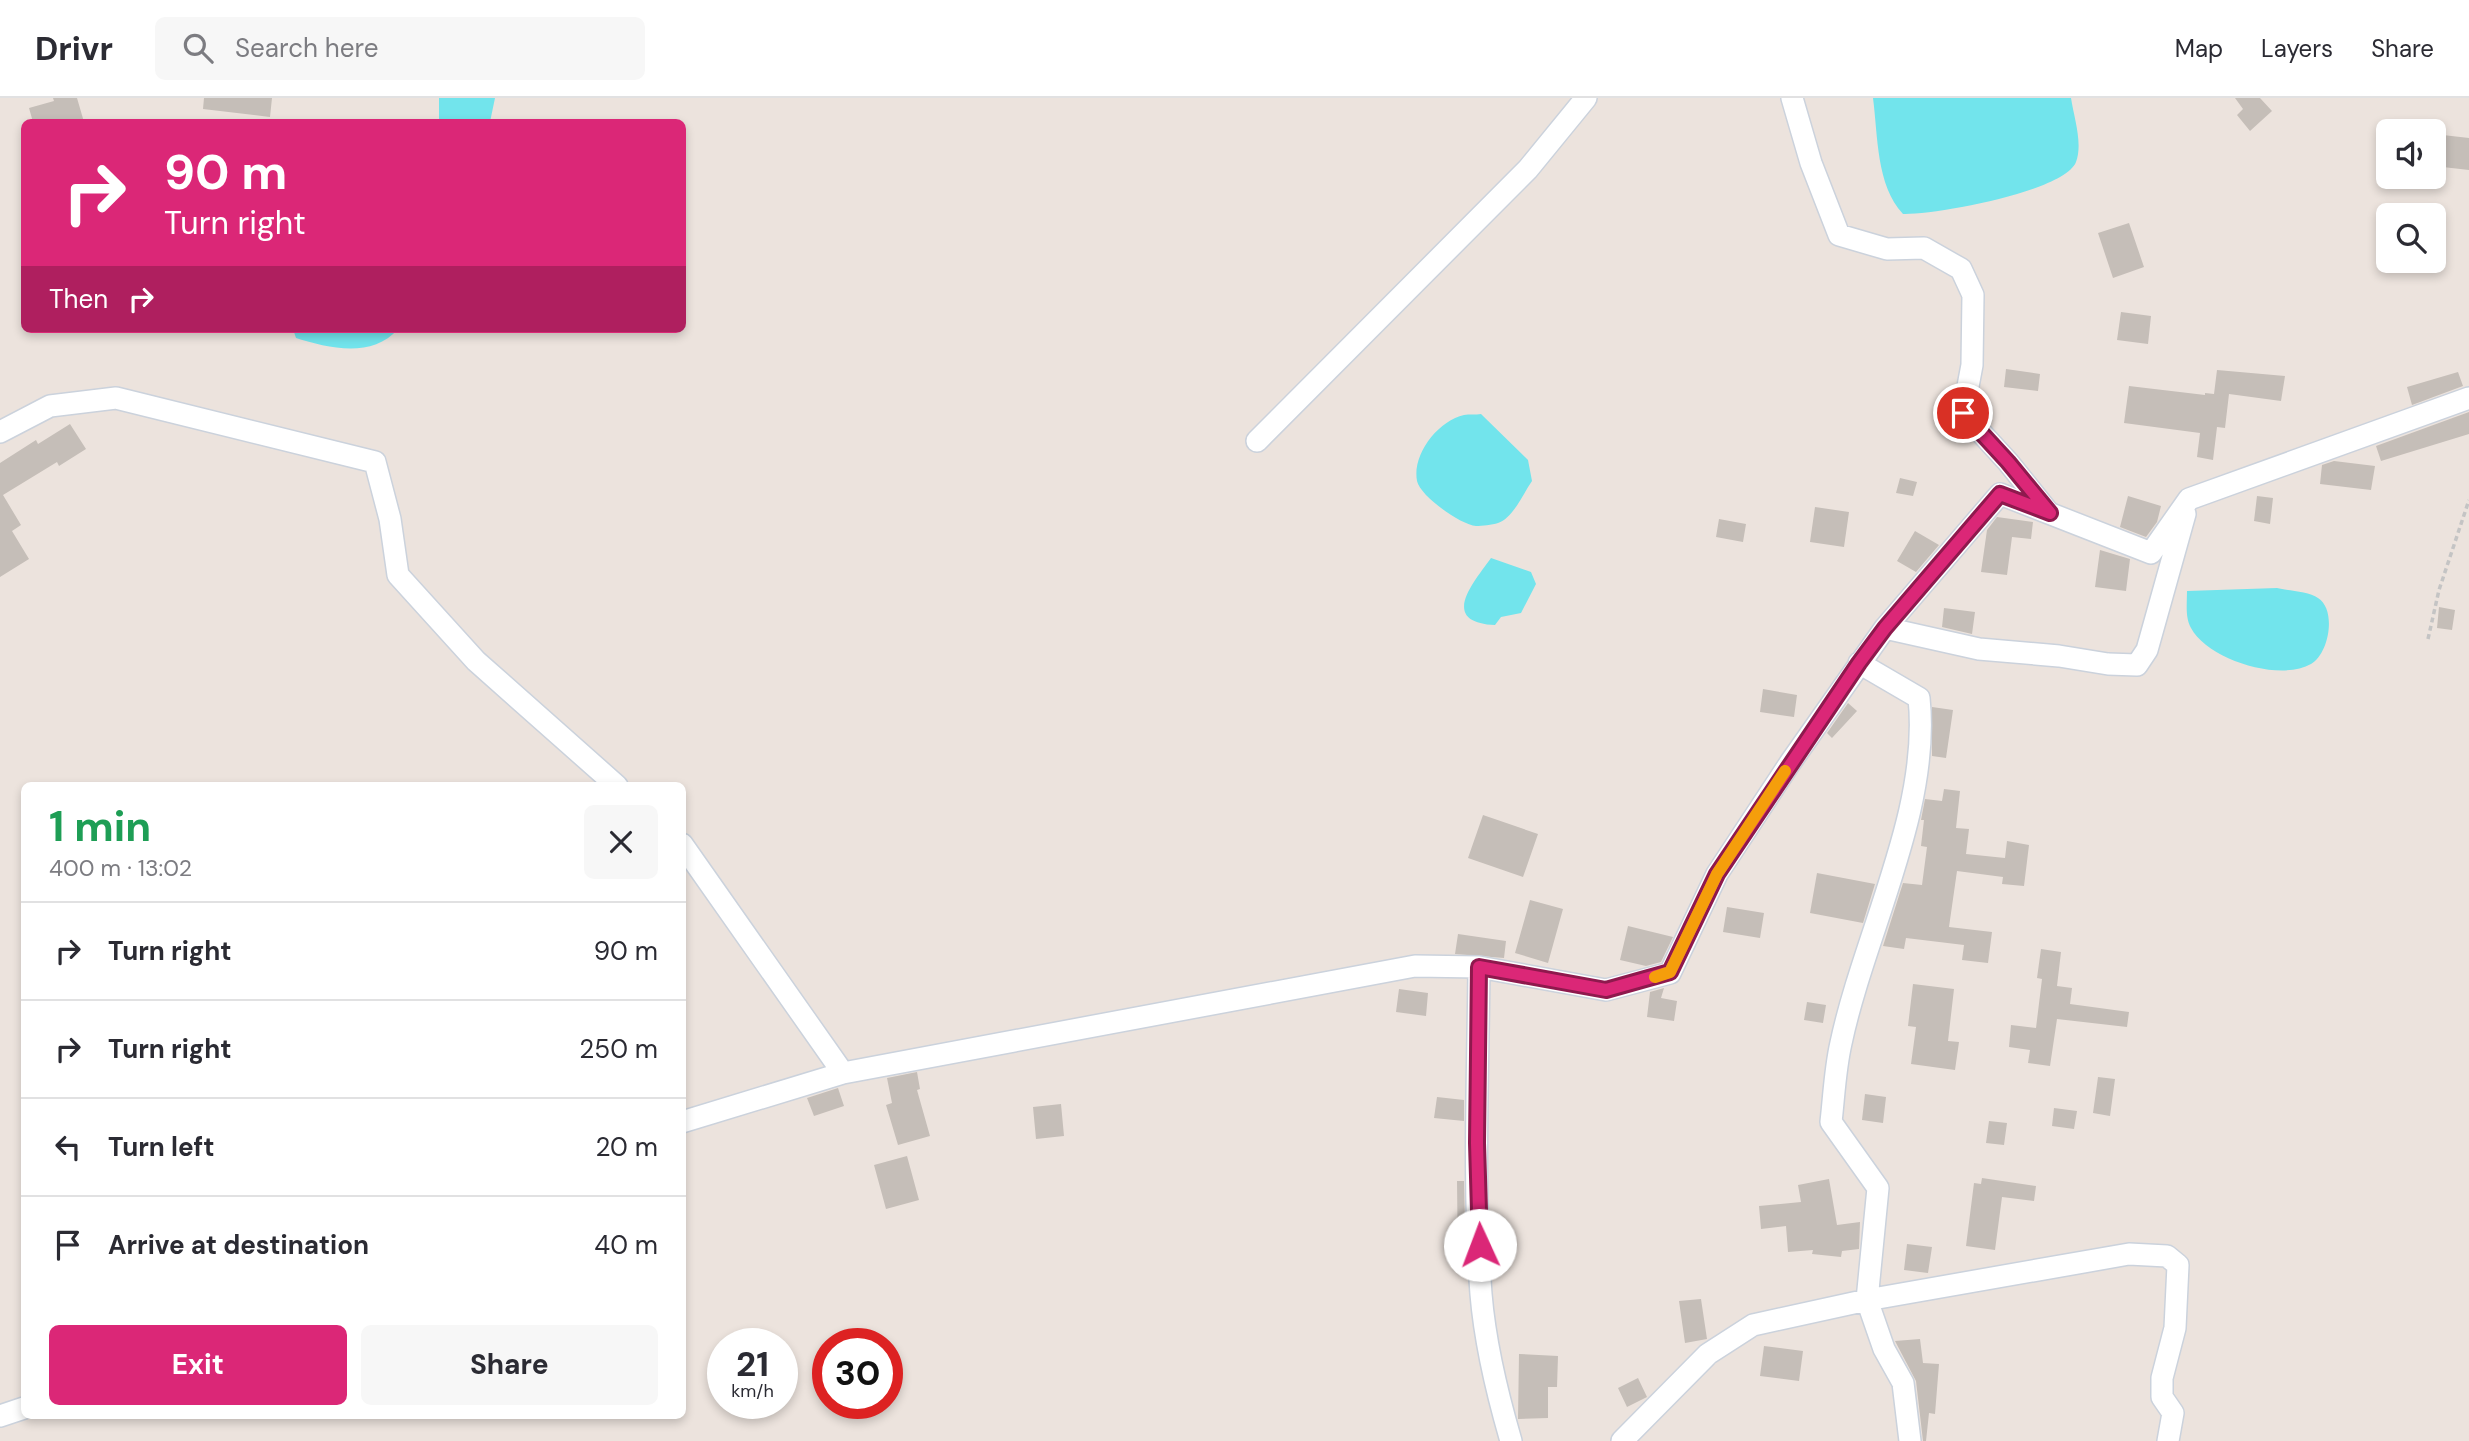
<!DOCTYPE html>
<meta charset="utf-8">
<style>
:root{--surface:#fff;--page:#f7f7f7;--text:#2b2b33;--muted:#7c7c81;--line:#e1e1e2;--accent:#db2777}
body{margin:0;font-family:"DM Sans",sans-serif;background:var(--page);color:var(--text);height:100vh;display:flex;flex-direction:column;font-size:26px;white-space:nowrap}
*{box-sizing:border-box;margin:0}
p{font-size:23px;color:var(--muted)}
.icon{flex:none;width:38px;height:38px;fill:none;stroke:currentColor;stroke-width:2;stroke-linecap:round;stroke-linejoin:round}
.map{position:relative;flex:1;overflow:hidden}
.sheet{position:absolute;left:21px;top:684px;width:665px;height:637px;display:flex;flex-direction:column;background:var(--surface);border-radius:10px;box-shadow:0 4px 10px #0003}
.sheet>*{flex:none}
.guide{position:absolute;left:21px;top:21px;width:665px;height:214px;border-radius:10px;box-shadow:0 4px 10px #0003;background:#db2777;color:#fff;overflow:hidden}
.fabs{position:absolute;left:2376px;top:21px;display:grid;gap:14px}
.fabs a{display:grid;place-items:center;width:70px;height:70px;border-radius:10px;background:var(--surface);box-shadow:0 4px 10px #0003;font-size:35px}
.speed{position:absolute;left:707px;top:1230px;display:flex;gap:14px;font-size:35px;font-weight:700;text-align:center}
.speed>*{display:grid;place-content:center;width:91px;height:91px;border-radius:50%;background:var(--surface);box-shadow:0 4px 10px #0003;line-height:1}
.speed small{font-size:18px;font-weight:400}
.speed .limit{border:10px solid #d22;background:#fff;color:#111}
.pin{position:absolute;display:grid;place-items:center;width:60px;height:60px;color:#fff;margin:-30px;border:4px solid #fff;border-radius:50%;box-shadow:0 2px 7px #0007}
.me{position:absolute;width:77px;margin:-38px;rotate:358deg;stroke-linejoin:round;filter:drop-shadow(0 0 5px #0008)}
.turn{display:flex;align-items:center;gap:24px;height:147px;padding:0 28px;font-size:32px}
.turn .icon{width:91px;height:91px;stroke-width:2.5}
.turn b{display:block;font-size:49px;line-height:60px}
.then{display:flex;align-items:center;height:66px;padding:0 28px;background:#0003;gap:14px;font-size:26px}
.round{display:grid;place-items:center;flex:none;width:74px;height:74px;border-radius:10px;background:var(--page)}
.head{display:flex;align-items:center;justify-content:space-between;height:119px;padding:0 28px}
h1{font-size:42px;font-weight:700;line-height:52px;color:#1e9e55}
.button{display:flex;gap:14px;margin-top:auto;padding:14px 28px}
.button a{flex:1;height:80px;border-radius:10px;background:var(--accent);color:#fff;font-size:28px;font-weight:700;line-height:80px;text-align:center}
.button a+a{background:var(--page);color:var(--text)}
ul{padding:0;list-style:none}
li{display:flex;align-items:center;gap:21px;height:98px;padding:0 28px;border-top:2px solid var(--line)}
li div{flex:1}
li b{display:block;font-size:26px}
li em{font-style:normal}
header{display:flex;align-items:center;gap:42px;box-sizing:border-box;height:98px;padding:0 35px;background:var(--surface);border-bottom:2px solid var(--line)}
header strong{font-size:33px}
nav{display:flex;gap:38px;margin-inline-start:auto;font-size:24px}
.search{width:490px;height:63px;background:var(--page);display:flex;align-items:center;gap:18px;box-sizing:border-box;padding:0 24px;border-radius:10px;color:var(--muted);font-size:26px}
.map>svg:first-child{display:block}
</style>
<header>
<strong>Drivr</strong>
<div class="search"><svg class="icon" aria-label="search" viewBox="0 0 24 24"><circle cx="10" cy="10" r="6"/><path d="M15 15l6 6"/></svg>Search here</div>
<nav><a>Map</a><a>Layers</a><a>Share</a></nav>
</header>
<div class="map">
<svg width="2469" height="1343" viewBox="0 0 2469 1343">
<rect width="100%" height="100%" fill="#ece3dd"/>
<path fill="#72e4ec" d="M439,0h56l-5,24h-51z
M1873,0h198c3,20 12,45 5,64 -12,30 -142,53 -173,52 -27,-29 -25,-78 -30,-116z
M293,231h105c-26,30 -70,19 -102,9z
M1481,316l47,46 4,21c-9,13 -19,37 -34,42 -6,2 -16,3 -22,3 -15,-1 -56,-30 -59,-45 -5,-27 21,-60 47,-66 5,-1 12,0 17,-1z
M1491,460l40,14 5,12 -15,29 -20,4 -6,8c-57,-3 -21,-43 -4,-67z
M2277,490c11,3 32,3 41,10 19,12 11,56 -7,66 -31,18 -103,-4 -120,-36 -6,-10 -4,-25 -4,-37z"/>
<path fill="#c5beb8" d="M53,0h24l7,24h-51l-4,-14 25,-7z
M204,0h68l-2,19 -67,-8z
M2235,0h25l12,13 -22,20 -13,-16 6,-6z
M2434,36l35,4v32l-35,-4z
M2129,125l15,44 -31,11 -15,-45z
M2121,214l30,4 -3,28 -31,-4z
M2006,271l34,5 -2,17 -34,-4z
M2217,272l68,6 -4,25 -52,-7 -4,34 -8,-1 -4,33 -16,-3 3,-24 -76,-10 5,-37 76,9v-2l9,1z
M2458,274l5,14 -51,19 -5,-18z
M2469,314v22l-88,27 -5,-15z
M70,326l16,25 -27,17 -2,-4 -54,33 18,30 -9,6 17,28 -29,18v-114l36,-23 2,4z
M2334,363l41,5 -4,24 -51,-6 2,-19z
M1900,380l17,4 -4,14 -17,-3z
M2128,398l33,10 -4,16 -11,15 -26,-10z
M2257,398l16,2 -3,26 -16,-3z
M1815,409l34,5 -5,35 -34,-5z
M1997,419l36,5 -2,17 -19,-2 -5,38 -26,-3 6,-42z
M1719,421l27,5 -3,18 -27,-5z
M1915,433l24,14 -23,27 -19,-11z
M2100,452l30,9 -4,32 -31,-4z
M2439,509l16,3 -3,20 -15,-2z
M1944,510l31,4 -3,22 -30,-7z
M1763,591l34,6 -3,22 -34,-5z
M1848,605l9,8 -25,27 -5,-5z
M1932,609l21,3 -7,48 -14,-2z
M1944,691l16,2 -4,37 13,1 -3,25 39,4 2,-17 22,4 -5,41 -22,-2 1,-7 -46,-6 -8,56 43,5 -4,31 -26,-3 2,-15 -58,-7 -2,11 -21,-3 20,-63 19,2 5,-38 -6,-1 3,-26h-3l4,-21 17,2z
M1483,717l55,19 -15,43 -55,-19z
M1817,775l58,11 -12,39 -53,-10z
M1530,802l33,9 -15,54 -33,-10z
M1727,809l37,6 -4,25 -37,-6z
M1628,828l45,11 -12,25 -15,4 -26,-6z
M1458,836l48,7 -2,17 -49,-4z
M2041,851l20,3 -4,34 15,2 -2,16 59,8 -2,15 -70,-8 -7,47 -22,-3 2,-13 -21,-3 2,-22 25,3 6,-49 -5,-1z
M1913,886l41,5 -6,52 11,1 -4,28 -44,-6 5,-37 -8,-1z
M1664,890l-3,10 16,3 -3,20 -27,-4 3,-25z
M1399,891l29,4 -2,23 -30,-4z
M1807,904l19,3 -3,18 -19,-3z
M917,974l3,17 -3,1 13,46 -32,9 -12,-40 6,-2 -5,-25z
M2098,979l17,2 -5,37 -17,-3z
M838,990l6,18 -30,10 -7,-18z
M1865,996l21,3 -3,26 -21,-3z
M1437,999l27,3v21l-30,-3z
M1061,1006l3,32 -28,3 -3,-32z
M2054,1010l23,3 -3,18 -22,-3z
M1989,1023l18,2 -3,22 -18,-2z
M907,1058l12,44 -33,9 -12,-44z
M1982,1080l54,8 -2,15 -32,-4 -7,53 -29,-4 8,-63 7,1z
M1829,1081l8,46 23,-3 -1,27 -17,2 -1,6 -29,-3 1,-4 -25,2 -2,-26 -25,3 -2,-23 42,-4 -3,-17z
M1457,1083h7l2,85h-8z
M1907,1146l25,3 -4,26 -24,-3z
M1701,1201l6,40 -22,4 -6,-42z
M1920,1241l3,24 16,1 -4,50 -6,-1 -3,28h-3l-7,-60 -21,-40z
M1764,1248l39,5 -4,30 -39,-5z
M1519,1256l39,2 -1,31h-9v31l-30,1z
M1638,1280l9,19 -20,10 -9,-19z"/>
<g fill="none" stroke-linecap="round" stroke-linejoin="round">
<defs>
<path id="street" d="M1792,0l19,65 28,72 48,14 37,-1 37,21 12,26 -1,70 -9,48 45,49 41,51
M0,334l50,-26 66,-8 259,64 15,57 8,56 78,86 141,125
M1257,343l271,-272 58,-71
M1885,530l94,21 80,7 49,8 29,1 10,-15 38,-136
M1859,565l60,35c12,112 -55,236 -78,345 -6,26 -7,53 -10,79l47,66 -11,112
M682,746l161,229
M1479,869c-1,108 -6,218 2,327 4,49 16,99 30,147
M682,1024l161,-49 572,-107 64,1 127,23 64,-17 47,-99 73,-111 95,-135 115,-134 151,59 38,-54 280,-101
M1867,1202l17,49 19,34 7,58
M0,1318l24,-8
M1622,1343l86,-87 45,-29 114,-25 262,-46 38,2 11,9 -3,63 -13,50v19l11,16 -5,28"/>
</defs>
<use href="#street" stroke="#cbd2dc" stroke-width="24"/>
<path stroke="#c4c4c4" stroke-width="3.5" stroke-dasharray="5 3.5" stroke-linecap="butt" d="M2428,541l11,-49 30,-90"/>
<use href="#street" stroke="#fff" stroke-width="21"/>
</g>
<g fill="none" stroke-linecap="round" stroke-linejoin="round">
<defs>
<path id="route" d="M1480,1147l-3,-102 2,-176 127,23 64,-18 47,-98 142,-211 26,-35 115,-134 50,19 -42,-51 -45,-49"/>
</defs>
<use href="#route" stroke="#8e194d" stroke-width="18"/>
<use href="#route" stroke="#db2777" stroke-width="12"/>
<path stroke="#f59e0b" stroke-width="12" d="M1655,879l15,-5 47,-98 68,-103"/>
</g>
</svg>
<div class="fabs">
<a><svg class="icon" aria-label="sound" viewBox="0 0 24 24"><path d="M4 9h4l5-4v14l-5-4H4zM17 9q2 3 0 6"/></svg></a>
<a><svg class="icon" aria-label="search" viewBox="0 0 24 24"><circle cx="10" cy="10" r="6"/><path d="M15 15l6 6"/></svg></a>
</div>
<div class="speed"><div>21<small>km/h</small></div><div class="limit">30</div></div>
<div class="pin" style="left:1963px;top:315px;background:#d93025"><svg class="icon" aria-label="arrive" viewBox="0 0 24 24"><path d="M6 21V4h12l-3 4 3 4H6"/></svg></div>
<svg class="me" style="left:1480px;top:1147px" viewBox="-20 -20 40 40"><circle r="19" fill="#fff"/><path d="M0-13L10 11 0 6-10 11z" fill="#db2777"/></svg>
<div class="guide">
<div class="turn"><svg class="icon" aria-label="right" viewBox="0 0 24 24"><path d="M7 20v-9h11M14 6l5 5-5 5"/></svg><div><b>90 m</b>Turn right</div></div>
<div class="then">Then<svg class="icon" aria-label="right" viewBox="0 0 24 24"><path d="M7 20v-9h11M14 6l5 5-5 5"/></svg></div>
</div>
<section class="sheet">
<div class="head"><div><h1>1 min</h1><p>400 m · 13:02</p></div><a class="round"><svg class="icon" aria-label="close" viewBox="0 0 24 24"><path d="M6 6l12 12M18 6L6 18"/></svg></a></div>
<ul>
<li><svg class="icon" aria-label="right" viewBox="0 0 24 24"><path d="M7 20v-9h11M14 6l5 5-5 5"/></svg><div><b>Turn right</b></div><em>90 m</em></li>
<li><svg class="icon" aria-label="right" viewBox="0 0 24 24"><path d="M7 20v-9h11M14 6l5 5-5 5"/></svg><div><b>Turn right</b></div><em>250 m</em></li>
<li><svg class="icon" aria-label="left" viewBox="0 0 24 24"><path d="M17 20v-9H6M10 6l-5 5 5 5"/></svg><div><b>Turn left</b></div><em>20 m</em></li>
<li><svg class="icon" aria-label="arrive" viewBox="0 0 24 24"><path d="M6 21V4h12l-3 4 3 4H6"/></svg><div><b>Arrive at destination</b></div><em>40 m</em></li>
</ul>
<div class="button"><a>Exit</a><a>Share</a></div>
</section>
</div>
